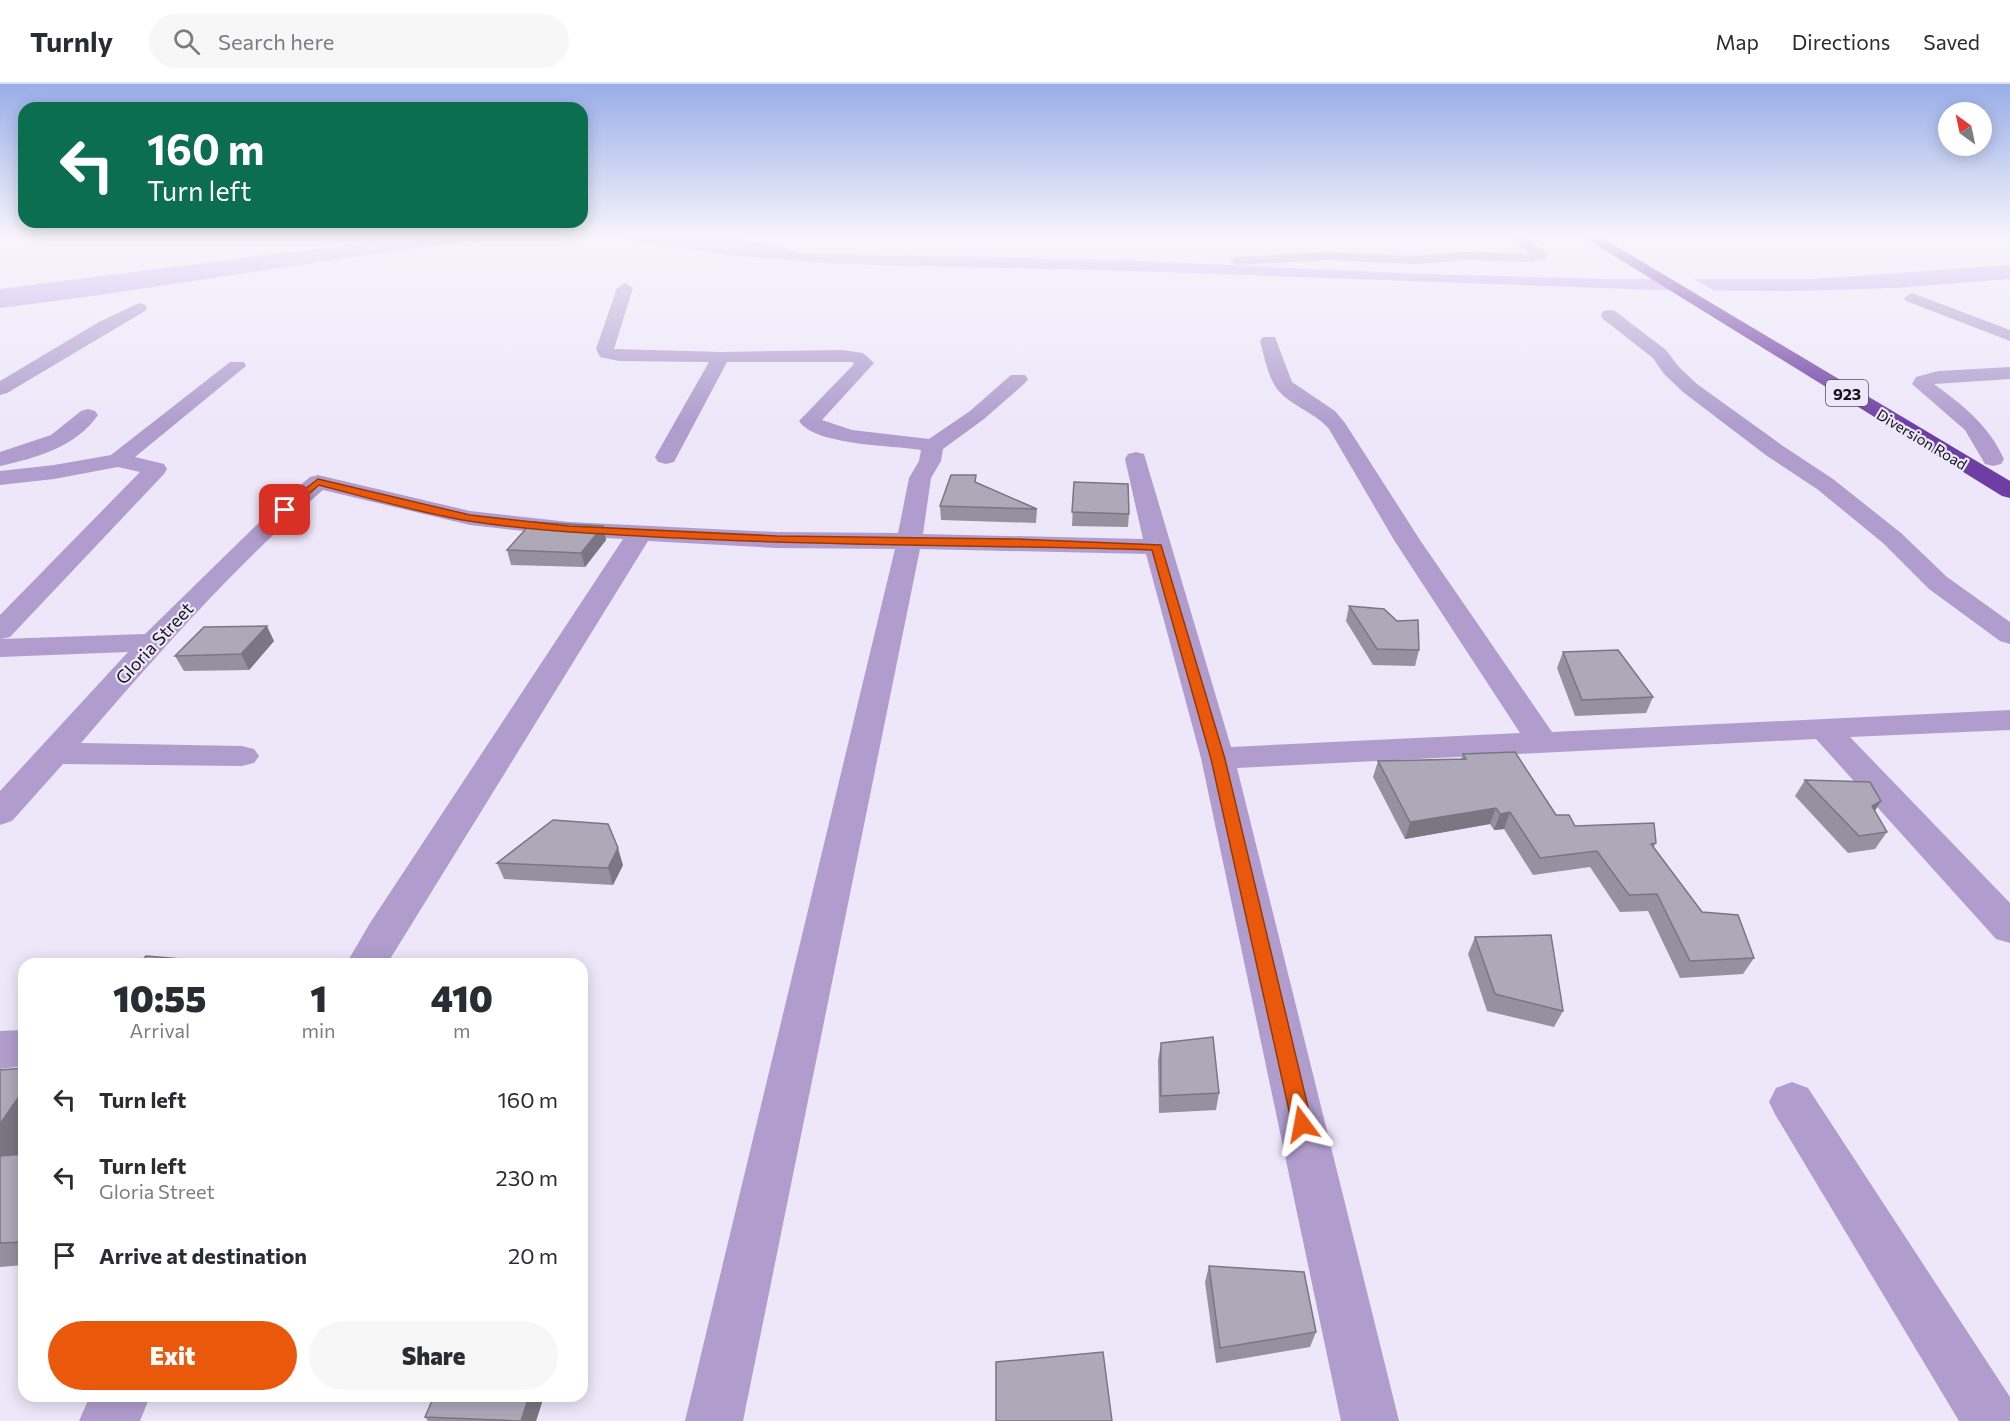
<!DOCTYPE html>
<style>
:root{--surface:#fff;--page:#f7f7f7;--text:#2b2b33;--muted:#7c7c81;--line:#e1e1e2;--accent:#ea580c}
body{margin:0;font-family:Commissioner,sans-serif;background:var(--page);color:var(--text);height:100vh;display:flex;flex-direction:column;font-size:22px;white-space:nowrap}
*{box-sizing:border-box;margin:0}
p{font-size:20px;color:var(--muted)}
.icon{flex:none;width:33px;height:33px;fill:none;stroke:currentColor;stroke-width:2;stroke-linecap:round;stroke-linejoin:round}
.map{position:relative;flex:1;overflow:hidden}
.drawer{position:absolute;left:18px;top:874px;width:570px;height:444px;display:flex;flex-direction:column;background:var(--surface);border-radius:18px;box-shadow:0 3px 15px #0003}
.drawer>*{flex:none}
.hud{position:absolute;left:18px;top:18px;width:570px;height:126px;border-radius:18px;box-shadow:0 3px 15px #0003;background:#0b6e4f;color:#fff;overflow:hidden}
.needle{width:39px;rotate:327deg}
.controls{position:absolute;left:1938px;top:18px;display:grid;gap:12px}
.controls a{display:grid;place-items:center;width:54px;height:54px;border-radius:50%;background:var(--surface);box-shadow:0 3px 15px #0003;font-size:30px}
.pin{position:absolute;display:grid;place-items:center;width:51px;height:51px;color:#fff;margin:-26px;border-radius:12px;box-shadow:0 3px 9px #0006}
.me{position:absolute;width:66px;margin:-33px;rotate:347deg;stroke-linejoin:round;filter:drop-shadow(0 0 4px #0008)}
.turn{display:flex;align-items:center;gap:21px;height:126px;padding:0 30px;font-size:27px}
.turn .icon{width:78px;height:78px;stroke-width:2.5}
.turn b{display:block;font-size:42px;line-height:51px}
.eta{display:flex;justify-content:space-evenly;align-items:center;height:102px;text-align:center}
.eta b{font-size:36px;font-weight:800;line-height:42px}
.cta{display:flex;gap:12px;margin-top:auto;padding:12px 30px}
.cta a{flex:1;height:69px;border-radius:36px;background:var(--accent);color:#fff;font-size:24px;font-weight:800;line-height:69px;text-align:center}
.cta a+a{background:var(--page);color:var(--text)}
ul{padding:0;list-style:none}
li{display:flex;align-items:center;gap:18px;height:78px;padding:0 30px}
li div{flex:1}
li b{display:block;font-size:22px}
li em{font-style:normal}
header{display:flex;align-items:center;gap:36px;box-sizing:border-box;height:84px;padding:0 30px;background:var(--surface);border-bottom:2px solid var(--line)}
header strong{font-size:28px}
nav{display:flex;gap:33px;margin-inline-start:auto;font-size:21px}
.search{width:420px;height:54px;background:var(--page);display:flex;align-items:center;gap:15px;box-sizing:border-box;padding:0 21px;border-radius:33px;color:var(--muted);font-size:22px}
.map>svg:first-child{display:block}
</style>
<header>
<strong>Turnly</strong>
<div class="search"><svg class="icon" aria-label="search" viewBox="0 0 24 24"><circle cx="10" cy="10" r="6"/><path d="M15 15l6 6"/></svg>Search here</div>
<nav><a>Map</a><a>Directions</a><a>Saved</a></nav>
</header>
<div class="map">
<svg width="2010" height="1337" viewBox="0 0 2010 1337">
<rect width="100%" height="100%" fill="#ede7f9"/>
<path fill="#c2a6ea" d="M417,152h108c-176,17 -350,51 -525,72v-19z
M600,152h129l78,18 313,6 305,14 186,5h203l196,-14v14l-114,9 -106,3 -133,-1 -523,-19 -299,-7 -108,-9z"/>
<path fill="#ede7f9" d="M1666,192h23l31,18h-25z"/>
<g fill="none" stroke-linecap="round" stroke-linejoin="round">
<path fill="#b09dcd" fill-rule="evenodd" d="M1510,152h16l22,19 -2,3 -14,4 -65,-2 -53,4 -87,-4 -90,5 -7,-4 7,-4 90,-5 87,4 53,-4 63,2z
M625,199l8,5 -19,61 107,3 121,-2 21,3 11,10 -52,57 30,10 77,9 41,-28 41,-36h14l3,4 -3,4 -41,36 -41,30 -2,12 -10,17 -8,56 220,5 -18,-80 3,-5 8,-2 8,2 87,293 289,-14 -126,-193 -65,-111c-15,-18 -42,-24 -54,-43 -8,-13 -11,-31 -15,-45l3,-4h12l17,45 43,29 10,12 75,117 132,192 458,-22v20l-160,7 160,166v40l-14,-4 -180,-200 -579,29 162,653h-58l-140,-663 -55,-204 -226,-5 -177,872h-58l210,-872 -118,-1 -129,-7 -261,423h-41l24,-41 253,-384 -54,-3 -99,-11 -147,-35c-89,76 -166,165 -242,253l161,3 12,3 5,7 -5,7 -12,3 -179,-2 -51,57 -12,4v-34l128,-139 -128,5v-42l140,-143 -22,-5 -64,12 -54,6v-14l54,-6 57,-10 119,-93h14l2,4 -111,91 29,7 3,5 -3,5 -154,163 -9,2 144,-5 132,-129 33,-28 8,-2 152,36 99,11 208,10 121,1 11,-55 10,-17 2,-11c-29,-5 -105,-4 -122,-29l55,-57 -2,-2h-125l-53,100 -8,2 -8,-2 -3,-5 54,-95 -90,-1 -19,-4 -4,-8 21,-61z
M1912,209l98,37v11l-104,-40 -2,-3z
M139,219l6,2 2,3 -2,3 -138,82 -7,2v-14l99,-59z
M1609,226l6,1 51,39 12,16 19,18 86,62 50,33 68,54 46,44 63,45v22l-10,-3 -71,-52 -46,-46 -66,-54 -50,-33 -84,-64 -19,-18 -11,-16 -50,-39 -2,-4 2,-4z
M2010,283v12l-76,5c29,21 55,42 70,75l-3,5 -8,2 -8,-2 -20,-34 -53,-46 4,-7 22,-6z
M88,325l7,2 3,4c-22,32 -62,43 -98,51v-14l51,-17 30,-24z
M24,946v36l-24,3v-38z
M1792,998l16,6 202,309v24h-51l-183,-305 -7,-14 7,-14z
M90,1312h60l-10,25h-61z"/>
<path fill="#6f3ea4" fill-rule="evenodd" d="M1582,152h17l411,245v17l-8,-2z"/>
</g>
<path fill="#96909f" d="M1074,398l55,32 -1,13 -56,-1z
M940,422l97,3 -1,14 -95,-3z
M603,442l3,14 -21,27 -74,-2 -4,-15z
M1349,522l70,44 -4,16 -42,-1 -27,-44z
M274,557l-25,29 -65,1 -9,-15z
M1563,568l90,45 -7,16 -71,3 -18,-48z
M1463,670l93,61 19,11 81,17 -2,4 48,65 52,46 -11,16 -63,4 -32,-67 -28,1 -30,-45 -57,8 -29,-46 -10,1 -4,-6 -85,15 -32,-62 5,-16 83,-2z
M1805,696l76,21 -6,10 12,21 -12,17 -27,4 -53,-57z
M497,779l126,2 -10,20 -109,-6z
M1475,853l88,74 -9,16 -67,-16 -19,-57z
M1161,959l58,50 -3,17 -57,3 -1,-53z
M0,986l17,85 7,-1v111l-24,2z
M1209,1182l107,66 -6,15 -94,16 -11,-81z
M434,1312h110l-8,25h-108l-3,-4z"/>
<path fill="#7a7682" d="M603,442l3,14 -21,27 -4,-14z
M267,542l7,15 -25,29 -8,-16z
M1881,717l-11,17 2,-12z
M1496,724l-6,16 -85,15 5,-17z
M1510,728l-6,17 -10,1 6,-16z
M618,764l5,17 -10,20 -5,-17z
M183,875l4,5h-9z
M24,1005v56l-23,35 -1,-1v-55z
M529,1312h15l-8,25h-15z"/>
<path fill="#aea8b9" stroke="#7a7682" stroke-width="1.5" d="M951,391h25l-1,7 62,27 -97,-3z
M1074,398l54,2 1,30 -57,-2z
M532,438l71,4 -22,27 -74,-3z
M1349,522l35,3 13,12 21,-1 1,30 -42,-1z
M267,542l-26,28 -66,2 29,-29z
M1618,566l35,47 -71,3 -19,-48z
M1515,668l41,63h13l6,11 79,-3 2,20 -5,1 51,68 36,3 16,43 -64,3 -33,-67 -28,1 -32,-44 -57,7 -30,-46 -10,2 -4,-6 -86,14 -32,-61 88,-2 -3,-5z
M1805,696l65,2 11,19 -9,5 15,26 -28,4z
M553,736l55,4 10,24 -10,20 -111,-5z
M1551,851l12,76 -68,-17 -20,-57z
M146,872l37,3 -5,5h-39z
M1213,953l6,56 -58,3v-53z
M24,984v21l-24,35v-54z
M24,1070v88l-24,1v-87z
M1209,1182l95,6 12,60 -96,16z
M1103,1268l9,69h-116v-59z
M434,1312h95l-8,25 -96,-4z"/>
<linearGradient id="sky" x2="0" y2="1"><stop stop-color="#99aee9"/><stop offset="0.45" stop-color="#f7f4fc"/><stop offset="1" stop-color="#f7f4fc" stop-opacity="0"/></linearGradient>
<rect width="2010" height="340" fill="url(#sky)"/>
<path fill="#ea580c" stroke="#983908" stroke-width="1.5" d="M318,395l152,36 99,11 208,10 237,3 147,6 64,214 87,365 -3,6 -7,3 -7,-3 -3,-6 -81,-365 -59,-209c-158,-5 -317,-4 -475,-12 -69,-4 -139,-6 -208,-17 -50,-8 -100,-23 -150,-36l-31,27h-7v-4z"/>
<g text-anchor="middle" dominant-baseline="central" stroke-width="4.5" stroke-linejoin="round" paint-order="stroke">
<g font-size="15" fill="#141218" stroke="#ede7f9">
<text transform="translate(1922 355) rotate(31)">Diversion Road</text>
</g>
<rect fill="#ede7f9" stroke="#55525c" stroke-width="1.5" x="1826" y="296" width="42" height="26" rx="4.5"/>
<g font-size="16" font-weight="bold" fill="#141218">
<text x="1847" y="309">923</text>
</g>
<g font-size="18" fill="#141218" stroke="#ede7f9">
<text transform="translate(154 559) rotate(-47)">Gloria Street</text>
</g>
</g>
</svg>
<div class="controls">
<a><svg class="needle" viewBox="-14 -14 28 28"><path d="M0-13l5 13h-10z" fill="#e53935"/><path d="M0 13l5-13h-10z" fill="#7c7c81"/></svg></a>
</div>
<div class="pin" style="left:285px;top:426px;background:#d93025"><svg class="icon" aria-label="arrive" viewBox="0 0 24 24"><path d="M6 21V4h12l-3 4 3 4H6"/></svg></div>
<svg class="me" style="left:1302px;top:1040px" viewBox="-20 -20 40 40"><path d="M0-17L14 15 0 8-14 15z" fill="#ea580c" stroke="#fff" stroke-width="4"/></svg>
<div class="hud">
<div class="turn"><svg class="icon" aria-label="left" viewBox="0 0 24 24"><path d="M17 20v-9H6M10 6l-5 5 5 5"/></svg><div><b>160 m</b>Turn left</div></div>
</div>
<section class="drawer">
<div class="eta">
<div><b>10:55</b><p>Arrival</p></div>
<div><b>1</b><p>min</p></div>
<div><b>410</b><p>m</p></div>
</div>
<ul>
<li><svg class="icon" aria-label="left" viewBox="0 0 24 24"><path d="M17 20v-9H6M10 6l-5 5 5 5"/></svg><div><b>Turn left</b></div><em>160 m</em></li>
<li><svg class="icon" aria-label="left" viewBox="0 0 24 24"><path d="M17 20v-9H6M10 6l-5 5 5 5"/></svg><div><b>Turn left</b><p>Gloria Street</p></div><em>230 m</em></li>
<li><svg class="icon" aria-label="arrive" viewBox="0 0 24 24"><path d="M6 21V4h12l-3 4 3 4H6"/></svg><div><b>Arrive at destination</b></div><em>20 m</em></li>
</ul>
<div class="cta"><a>Exit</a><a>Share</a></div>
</section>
</div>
